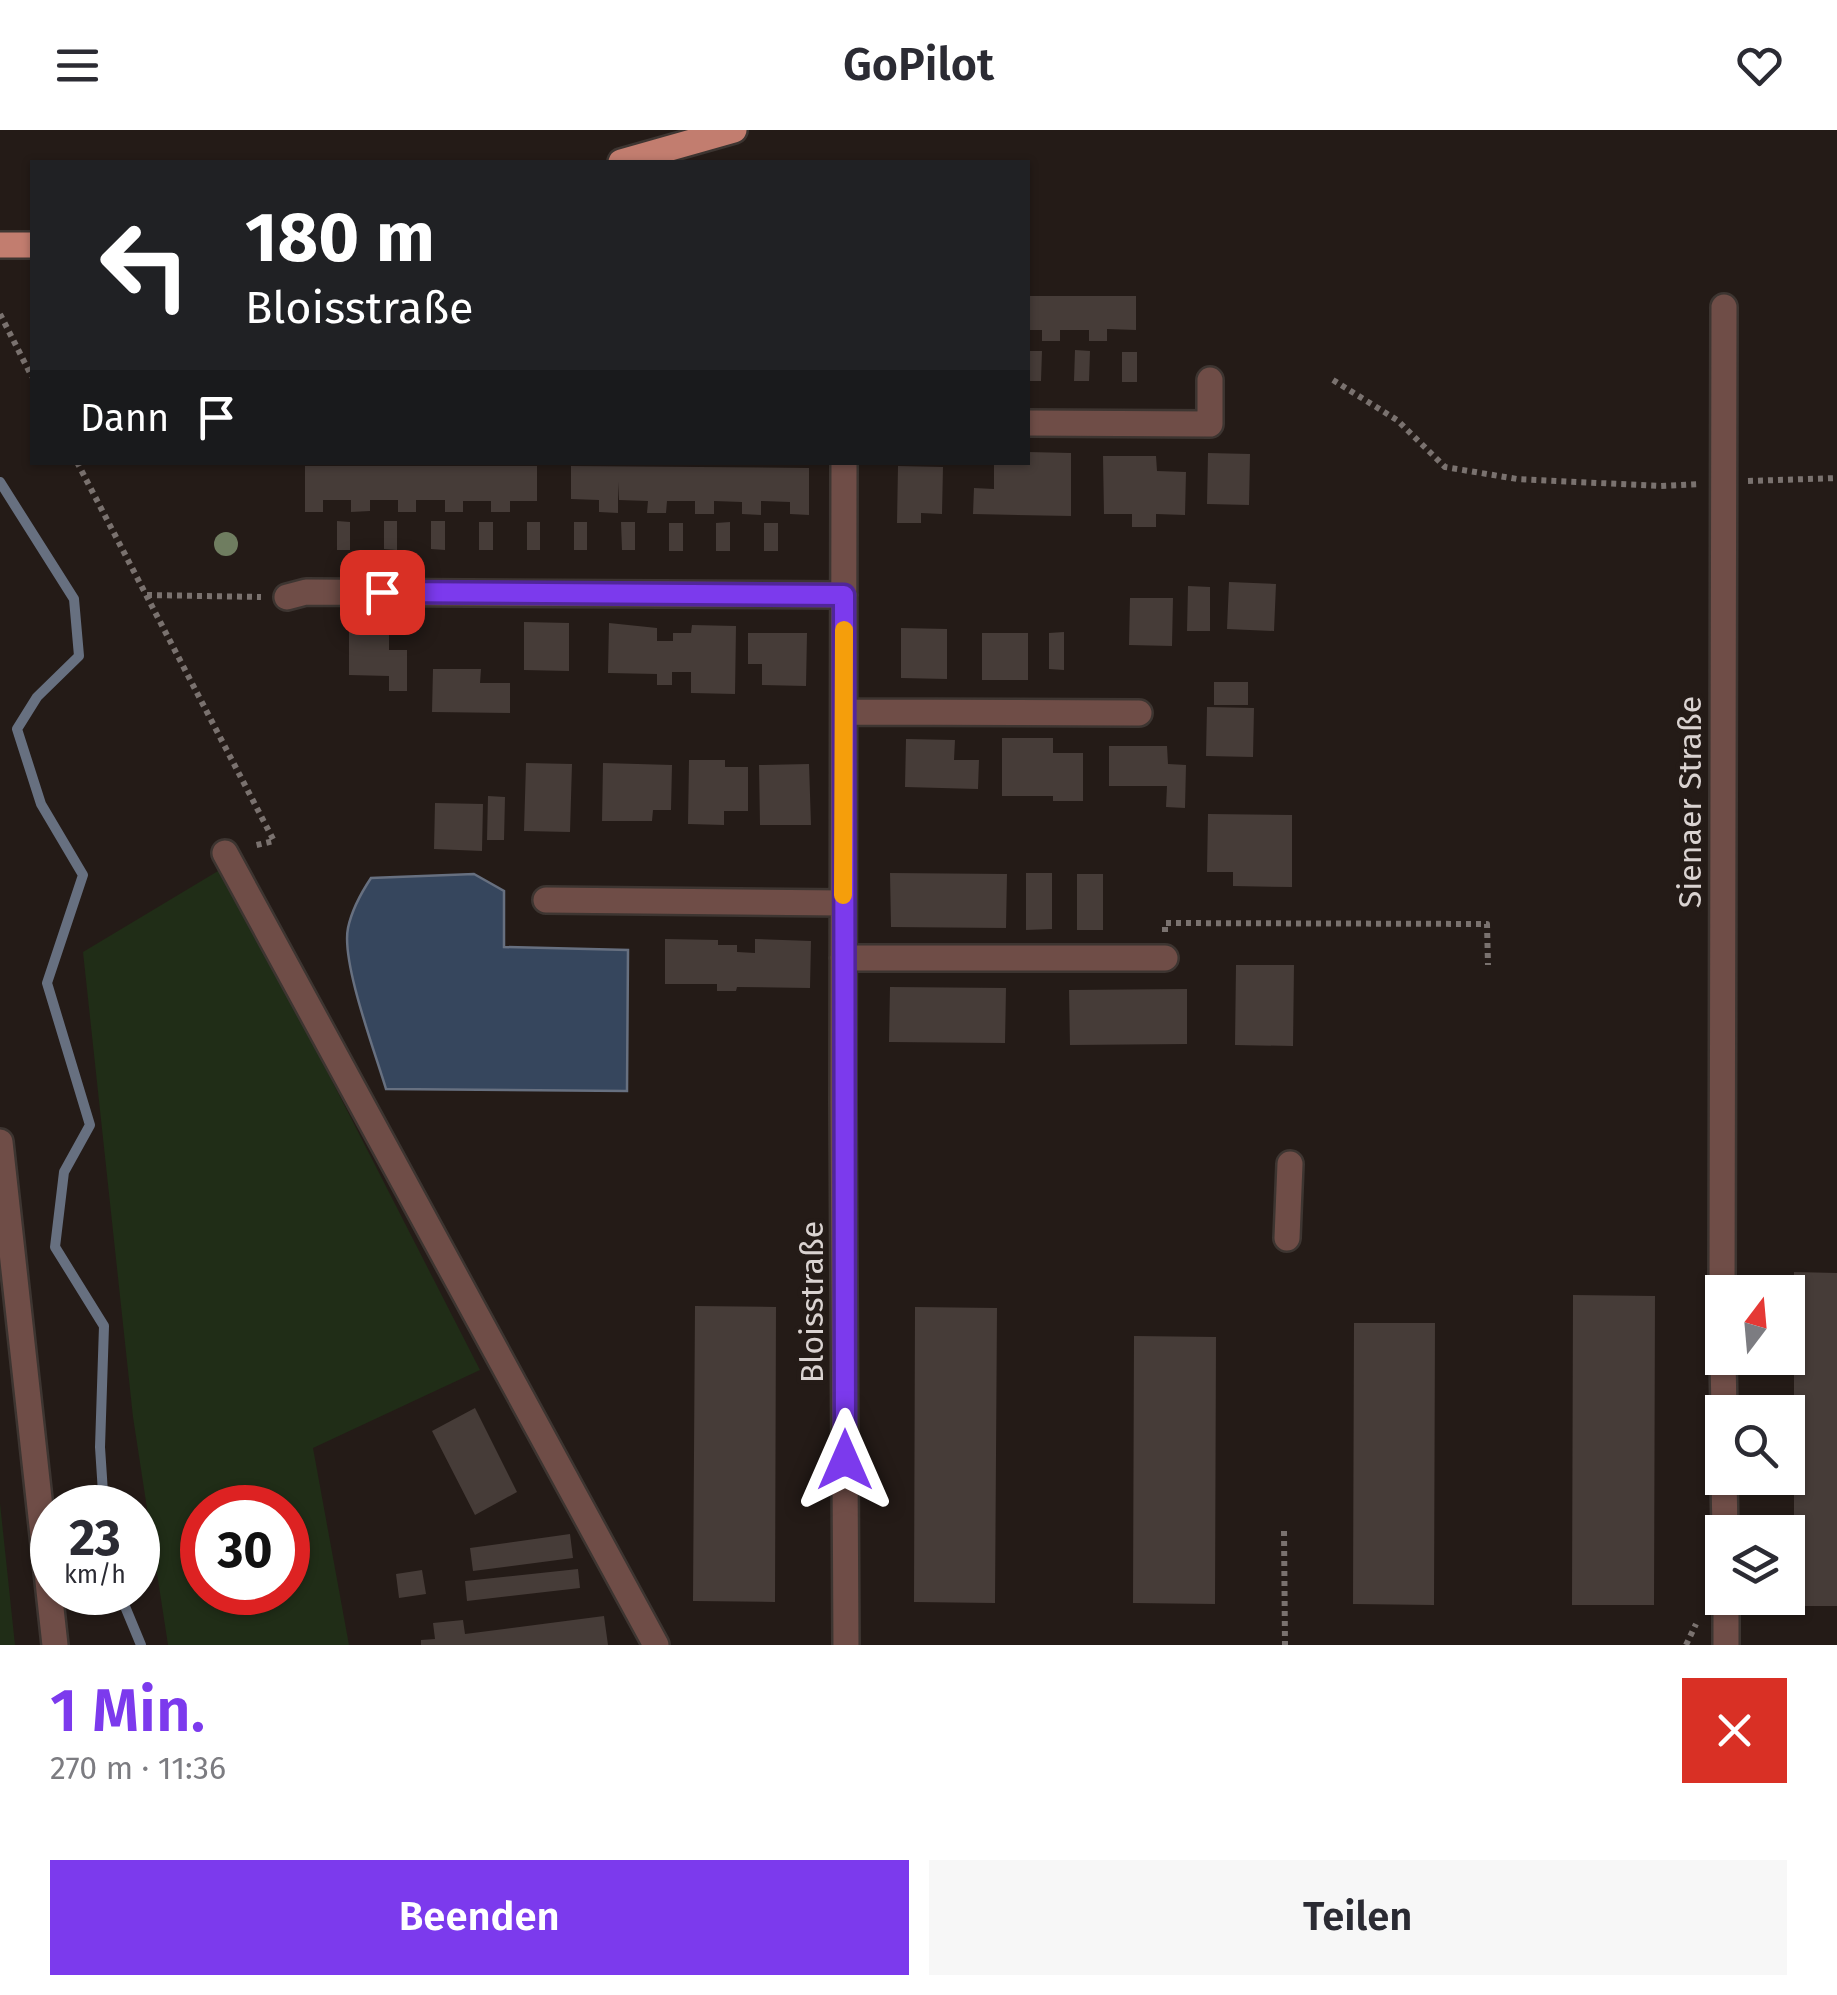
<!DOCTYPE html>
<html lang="de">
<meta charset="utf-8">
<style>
:root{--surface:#fff;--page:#f7f7f7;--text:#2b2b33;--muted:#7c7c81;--accent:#7c3aed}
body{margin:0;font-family:"Fira Sans",sans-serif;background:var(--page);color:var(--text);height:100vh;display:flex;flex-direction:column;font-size:38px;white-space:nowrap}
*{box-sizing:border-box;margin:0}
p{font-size:32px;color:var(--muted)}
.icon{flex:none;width:55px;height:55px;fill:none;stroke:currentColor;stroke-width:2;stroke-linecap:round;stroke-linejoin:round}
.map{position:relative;height:1515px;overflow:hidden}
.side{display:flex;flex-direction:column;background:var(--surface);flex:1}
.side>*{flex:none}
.guide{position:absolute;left:30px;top:30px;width:1000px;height:305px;border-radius:0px;box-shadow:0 2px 8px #0004;background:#202124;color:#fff;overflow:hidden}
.needle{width:65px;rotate:16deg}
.tools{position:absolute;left:1705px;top:1145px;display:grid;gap:20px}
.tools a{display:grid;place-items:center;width:100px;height:100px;border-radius:0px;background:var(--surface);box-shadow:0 2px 8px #0004;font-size:50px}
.speed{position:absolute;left:30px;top:1355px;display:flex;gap:20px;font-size:50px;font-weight:700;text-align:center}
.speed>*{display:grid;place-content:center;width:130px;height:130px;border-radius:50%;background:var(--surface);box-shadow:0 2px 8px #0004;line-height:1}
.speed small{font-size:25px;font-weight:400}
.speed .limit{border:15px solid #d22;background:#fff;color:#111}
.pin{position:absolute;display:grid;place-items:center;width:85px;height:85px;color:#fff;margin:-42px;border-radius:20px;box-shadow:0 5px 15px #0006}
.me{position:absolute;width:110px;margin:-55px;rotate:0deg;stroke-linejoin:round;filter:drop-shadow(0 0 8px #0008)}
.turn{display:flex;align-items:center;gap:35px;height:210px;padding:0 50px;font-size:45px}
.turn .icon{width:130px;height:130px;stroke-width:2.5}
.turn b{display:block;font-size:70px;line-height:85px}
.then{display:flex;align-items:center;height:95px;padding:0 50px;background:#0003;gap:20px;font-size:38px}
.round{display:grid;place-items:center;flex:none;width:105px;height:105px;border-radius:0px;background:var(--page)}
.summary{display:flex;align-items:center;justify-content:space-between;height:170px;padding:0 50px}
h1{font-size:60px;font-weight:600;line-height:75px;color:var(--accent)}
.cta{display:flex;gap:20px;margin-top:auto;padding:20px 50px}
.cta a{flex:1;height:115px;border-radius:0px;background:var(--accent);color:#fff;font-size:40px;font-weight:600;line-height:115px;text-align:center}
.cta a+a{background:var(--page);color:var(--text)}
header{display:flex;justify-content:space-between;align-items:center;height:130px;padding:0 50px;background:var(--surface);font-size:45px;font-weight:600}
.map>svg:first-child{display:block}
</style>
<header><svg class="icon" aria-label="menu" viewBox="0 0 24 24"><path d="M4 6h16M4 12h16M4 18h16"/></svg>GoPilot<svg class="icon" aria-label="heart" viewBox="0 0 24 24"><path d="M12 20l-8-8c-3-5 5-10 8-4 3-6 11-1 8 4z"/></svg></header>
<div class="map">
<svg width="1837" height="1515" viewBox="0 0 1837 1515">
<rect width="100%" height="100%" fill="#241b17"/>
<path fill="#202d17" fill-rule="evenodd" d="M223,738l257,502 -167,78 36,197h-181l-35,-228 -50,-465zM202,1378h86v84h-86z
M0,1373l15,142h-15z"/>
<path fill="#36465d" stroke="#677080" stroke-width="2.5" d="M474,744l30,17v56l124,3 -1,141 -241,-2c-11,-37 -45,-127 -38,-161 4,-19 13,-35 23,-50z"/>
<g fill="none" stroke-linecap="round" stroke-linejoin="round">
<path stroke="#677080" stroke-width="10" d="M0,352l74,117 5,57 -42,41 -20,32 24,75 42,71 -36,108 43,142 -26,47 -9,75 49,79 -4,121 4,61
M119,1462l22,53"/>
</g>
<path fill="#463c38" d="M1028,166h108v34l-29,-1v12h-18v-11h-29v11h-18v-11h-14z
M1075,220l15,1 -1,30h-15z
M1028,221h14l-1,30h-13z
M1122,222h15v30h-15z
M1028,322l43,1v63l-98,-2 1,-26 20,1v-27h34z
M1208,323l42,1 -1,51 -42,-1z
M1103,326h53l1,15 29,1 -1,43 -29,-1v13h-24v-13h-28z
M305,336h232v35h-27v11h-19v-11h-28v11h-18v-12h-29v12h-18v-12h-28v11l-19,1v-12h-28v12h-18z
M571,336l238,2v47l-19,-1v-12l-29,-1v14l-19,-1v-12l-28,-1v13h-19v-13h-28l-1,12h-19l1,-12 -29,-1 -1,-18v31l-19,-1v-12l-28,-1z
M898,336l45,1 -1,47 -21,-1v10h-24z
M337,391l13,1v28h-13z
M384,391h13v29l-13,-1z
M431,391h14v29l-14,-1z
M479,392h14v28h-14z
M527,392h13v28h-13z
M574,392h13v28h-13z
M621,392h14v28h-13z
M730,392v29h-14v-28z
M669,393h14v28h-14z
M764,393h14v28h-14z
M1229,452l47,2 -2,47 -47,-2z
M1188,456l22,1v44h-23z
M1130,468h43l-1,48 -43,-1z
M349,487l40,1v32h18v41h-18v-15l-40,-1z
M524,492l45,1v48l-45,-1z
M609,493l48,5v13h16v-8h18l1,-8 44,1 -1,68 -44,-1v-21h-19v13h-15v-11l-49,-1z
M901,498l46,1v50l-46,-1z
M1064,502v38l-15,-1v-36z
M748,503h59l-1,53 -44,-1v-21h-14z
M982,503h46v47h-46z
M433,539h48l-1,14h30v30l-78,-1z
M1214,552h34v23h-34z
M1207,577l47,1 -1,49 -47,-1z
M1002,608h51v15h30v48h-30v-5h-51z
M906,609l49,1 -1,20h25l-1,29 -73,-2z
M1109,616h58l1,18 18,1 -1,43 -19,-1 1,-21h-58z
M689,630h36v7h23v44h-24v14l-36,-1z
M526,633l46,1 -2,68 -46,-1z
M603,633l69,2 -1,45h-18l-1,11h-50z
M809,634l2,61h-51l-1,-60z
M488,666l17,1 -1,43h-17z
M435,673l48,1 -1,47 -48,-2z
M1208,684l84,1v72l-59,-1v-14h-26z
M890,743l117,1 -1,54 -115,-1z
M1026,743h26v56l-26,1z
M1077,744h26v56h-26z
M665,809l53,1v5h19v7l18,1v-14l56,2 -1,47 -73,-1 -1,4h-19v-7h-52z
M1236,835h58l-1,81 -58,-1z
M890,857l116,1 -1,55 -116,-1z
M1187,859v55l-117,1 -1,-55z
M1794,1142l43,1v333h-43z
M1573,1165l82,1 -1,309h-82z
M695,1176l81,1 -1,295 -82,-1z
M915,1177l82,1 -2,295 -81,-1z
M1354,1193h81l-1,282 -81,-1z
M1134,1206l82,1 -1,267 -82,-1z
M475,1278l42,84 -42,23 -43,-84z
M570,1404l3,24 -100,13 -3,-23z
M578,1439l2,19 -113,13 -2,-20z
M422,1440l4,24 -27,4 -3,-24z
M604,1486l4,29h-187v-5l14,-1 -2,-16 30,-3 2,14z"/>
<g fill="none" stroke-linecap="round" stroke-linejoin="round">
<defs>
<path id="minor" d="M1028,293l182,1v-44
M844,332l-1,641 3,542
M287,467l19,-5 538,3
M844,582l295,1
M225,723l431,792
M546,770l297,3
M843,828h322
M0,1012l55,503
M1287,1108l3,-74
M1722,1166l2,-989
M1723,1228l1,54
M1724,1348l1,54
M1726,1468v47"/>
<path id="major" d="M621,32l113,-32
M0,115h32"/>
</defs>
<use href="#minor" stroke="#3d3531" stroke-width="30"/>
<use href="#major" stroke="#3d3531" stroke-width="30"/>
<path stroke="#7a726f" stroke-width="6" stroke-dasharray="5 5" stroke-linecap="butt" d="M0,184l32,63
M1333,250l64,40 48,47 72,12 143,7 40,-2
M77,332l197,379 -22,5
M1748,351l89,-3
M147,465l114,2
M1165,802v-9l322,1 1,41
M1284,1401l1,114
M1686,1515l10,-21"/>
<use href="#minor" stroke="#6f4d47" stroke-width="25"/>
<use href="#major" stroke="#c27d6f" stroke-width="25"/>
</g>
<circle fill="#6f7d60" cx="226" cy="414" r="12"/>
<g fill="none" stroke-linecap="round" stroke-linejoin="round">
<defs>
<path id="route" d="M382,462l462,3 1,865"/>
</defs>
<use href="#route" stroke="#51269a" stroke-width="25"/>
<use href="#route" stroke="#7c3aed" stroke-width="18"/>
<path stroke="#f59e0b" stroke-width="18" d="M843,765l1,-265"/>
</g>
<g text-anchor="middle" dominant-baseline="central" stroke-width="9" stroke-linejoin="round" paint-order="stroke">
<g font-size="32" fill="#dad3d1" stroke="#241b17">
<text transform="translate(1690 672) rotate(-90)">Sienaer Straße</text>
<text transform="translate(812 1172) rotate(-90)">Bloisstraße</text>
</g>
</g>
</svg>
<div class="tools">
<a><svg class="needle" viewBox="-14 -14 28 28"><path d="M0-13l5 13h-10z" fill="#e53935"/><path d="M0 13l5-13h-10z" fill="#7c7c81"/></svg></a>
<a><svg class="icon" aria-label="search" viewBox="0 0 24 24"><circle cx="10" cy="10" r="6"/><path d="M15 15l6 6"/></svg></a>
<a><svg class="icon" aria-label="layers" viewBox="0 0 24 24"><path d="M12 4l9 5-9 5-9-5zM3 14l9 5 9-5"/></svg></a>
</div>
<div class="speed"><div>23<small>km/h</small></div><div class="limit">30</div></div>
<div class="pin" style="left:382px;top:462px;background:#d93025"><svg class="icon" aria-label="arrive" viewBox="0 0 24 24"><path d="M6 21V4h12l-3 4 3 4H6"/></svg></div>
<svg class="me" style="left:845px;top:1330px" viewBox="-20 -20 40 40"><path d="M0-17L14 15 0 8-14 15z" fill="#7c3aed" stroke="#fff" stroke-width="4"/></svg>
<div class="guide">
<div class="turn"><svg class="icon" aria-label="left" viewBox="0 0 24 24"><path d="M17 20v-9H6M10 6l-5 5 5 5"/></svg><div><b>180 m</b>Bloisstraße</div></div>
<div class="then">Dann<svg class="icon" aria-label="arrive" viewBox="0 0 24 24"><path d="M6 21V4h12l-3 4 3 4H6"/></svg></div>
</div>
</div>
<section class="side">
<div class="summary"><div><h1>1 Min.</h1><p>270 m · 11:36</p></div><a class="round" style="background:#d93025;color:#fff"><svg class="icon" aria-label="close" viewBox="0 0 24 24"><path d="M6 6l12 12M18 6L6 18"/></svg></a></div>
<div class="cta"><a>Beenden</a><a>Teilen</a></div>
</section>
